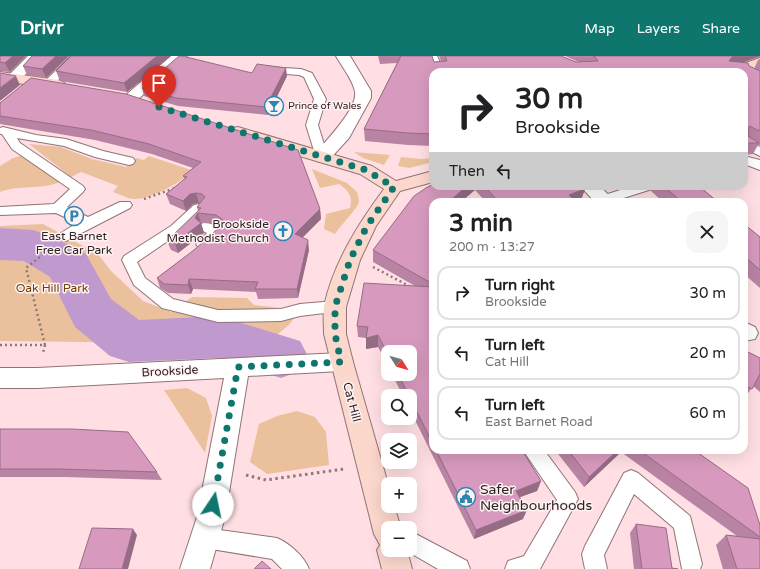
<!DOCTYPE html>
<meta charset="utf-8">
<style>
:root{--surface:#fff;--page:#f6f6f6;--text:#202124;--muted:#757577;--line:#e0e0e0;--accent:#0f766e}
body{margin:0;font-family:"Varela Round",sans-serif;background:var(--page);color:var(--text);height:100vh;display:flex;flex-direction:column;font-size:15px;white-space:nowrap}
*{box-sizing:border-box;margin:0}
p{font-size:13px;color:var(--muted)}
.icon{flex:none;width:22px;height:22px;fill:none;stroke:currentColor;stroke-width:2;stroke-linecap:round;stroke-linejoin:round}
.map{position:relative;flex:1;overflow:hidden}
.drawer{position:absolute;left:429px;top:142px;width:319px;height:256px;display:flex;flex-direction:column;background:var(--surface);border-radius:12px;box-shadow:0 4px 16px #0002}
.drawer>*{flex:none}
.hud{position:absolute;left:429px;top:12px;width:319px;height:122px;border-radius:12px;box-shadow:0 4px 16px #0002;background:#fff;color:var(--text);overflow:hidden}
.needle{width:26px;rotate:127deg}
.controls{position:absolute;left:381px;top:289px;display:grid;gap:8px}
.controls a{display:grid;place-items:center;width:36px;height:36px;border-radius:8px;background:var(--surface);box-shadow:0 4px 16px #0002;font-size:20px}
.pin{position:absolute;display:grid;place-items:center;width:34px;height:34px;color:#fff;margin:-41px -17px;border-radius:50% 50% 50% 0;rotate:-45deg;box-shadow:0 0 4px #0007}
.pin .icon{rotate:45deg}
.me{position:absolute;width:44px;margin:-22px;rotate:11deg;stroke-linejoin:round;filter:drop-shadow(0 0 3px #0008)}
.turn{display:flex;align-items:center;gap:14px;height:84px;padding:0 20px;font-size:18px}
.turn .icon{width:52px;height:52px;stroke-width:2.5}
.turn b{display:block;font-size:28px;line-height:34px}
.then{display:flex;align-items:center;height:38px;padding:0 20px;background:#0003;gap:8px;font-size:15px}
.round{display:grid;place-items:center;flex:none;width:42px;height:42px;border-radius:12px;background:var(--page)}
.overview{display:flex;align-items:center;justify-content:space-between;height:68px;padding:0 20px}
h1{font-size:24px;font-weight:800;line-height:30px}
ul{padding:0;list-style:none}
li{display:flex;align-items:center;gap:12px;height:54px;margin:0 8px 6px;padding:0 12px;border:2px solid var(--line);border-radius:12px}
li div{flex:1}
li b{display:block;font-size:15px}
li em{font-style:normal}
header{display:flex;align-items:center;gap:24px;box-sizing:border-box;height:56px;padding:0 20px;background:var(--accent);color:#fff}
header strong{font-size:19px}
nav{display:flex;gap:22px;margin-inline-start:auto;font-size:14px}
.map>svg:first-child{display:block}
</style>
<header>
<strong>Drivr</strong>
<nav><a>Map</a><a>Layers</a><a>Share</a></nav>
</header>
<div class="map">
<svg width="760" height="513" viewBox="0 0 760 513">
<rect width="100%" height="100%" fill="#ffdfe3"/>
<path fill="#eac19c" d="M29,88l32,3 31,12 34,8 10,-9 8,2 5,-4 45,15c-12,10 -44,29 -60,28 -6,0 -15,-5 -21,-7l5,-6 -37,-14 -10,5z
M354,96l36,3 -6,10 -21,-7z
M23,99l39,26c-20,10 -42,3 -62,11v-26l13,-8z
M401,101l20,2 12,-1v4l-24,6 -11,-2z
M312,113l35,14 10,9c1,3 2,7 2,10 -1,6 -19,24 -24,32l-11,-5 2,-15 24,-6c3,-12 -1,-17 -11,-24l-19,4z
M43,168l55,30 13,17 32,30 28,11 21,-15 55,1 7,7 46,5 -11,15 -20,16 -24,3 -245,-3v-115z
M187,332l19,10 6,18 -7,37 -41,-63z
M297,355l18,6 11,15 3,33 -62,9 -17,-12 9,-38 18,-8z"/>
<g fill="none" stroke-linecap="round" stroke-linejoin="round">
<path fill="#c099cf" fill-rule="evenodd" d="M0,172l33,2 16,5 37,19 25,45 28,21 80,-4 81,25 8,15 -8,15 -19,7 -62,-20 -90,4 -19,-6 -35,-29 -25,-50 -26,-16 -24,-1z"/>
<defs>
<path id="lane" d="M71,0h11l-29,29h-8l-1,-2 1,-2z
M427,0h10l8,16h-10z
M266,11l35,2 11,4 14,26 -8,26 10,32 -2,3h-8l-2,-3 -10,-32 8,-26 -10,-22 -5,-2 -37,-3 -1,-2z
M3,71l33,8 30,4 37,12 30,7 2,3 -2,3 -4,1 -34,-8 -31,-11 -47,-8 3,5 63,43 2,3 -2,3 -16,15 21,10 32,-15h10l2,3 -2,3 -64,33 -5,-2 -2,-3 2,-3 16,-10 -21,-10 -56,2v-8l54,-3 16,-15 -58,-40 -10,-15h-2v-6z
M744,83l16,8v9l-16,-8z
M744,100l16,4v10l-16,-6z
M633,130h21l-2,3 -41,13h-21l2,-3z
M199,148l5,1 2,3 -2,3 -23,21 -44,30 8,16 28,21 45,11 63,-1 19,-5 35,-3 6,2 2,4 -2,4 -41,5 -19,5 -63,1 -56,-14 -28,-23 -12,-25 2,-4 47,-30 23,-21z
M206,166l17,7 2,3c-5,9 -17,18 -27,15l-2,-3 11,-11 -6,-3 -2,-3 2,-3z
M523,394h21l31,42 3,7 -38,70h-35l3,-8 16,-5 33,-56z
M631,414l7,3 52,43 12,48 -2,5h-18l-8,-41 -40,-34 -30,61 3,14h-22l-3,-15 3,-8 39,-73z
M205,472l72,10c13,6 27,18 32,31h-27l-10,-10 -67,-11 -7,-3 -3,-7 3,-7z
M410,475l57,30 3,8h-32l-33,-19h5z"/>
<path id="street" d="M28,0h15l-24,25h-10l-2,-3 2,-3z
M171,0h16l-51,45h-10l-3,-3 3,-3z
M336,0h14l21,35v7l-22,40 -21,23 -6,1 -6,-1 -3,-4c10,-14 45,-48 42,-65 -1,-10 -14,-27 -19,-36z
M580,130h20l15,16h-20z
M744,266l11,5 3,6 -3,6 -11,2z
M341,297l8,2 4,7 -4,7 -8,2 -93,5 -23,141 -15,52h-30l17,-52 27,-139 -187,10h-37v-20h37z"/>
<path id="secondary" d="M760,2v9l-16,6 -18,-1 2,-3z
M0,16l58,8 5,2 3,3 -3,3 -5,2 -58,-10z
M238,71l134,39 24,15 37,-10v11l-33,9 -24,35 -16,34 -14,47v27l7,28 35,122v22h6l7,22h-13v22h19l5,19h-30l-5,-19 3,-5 -6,-11 -50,-200c0,-9 -1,-19 0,-28 10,-44 34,-82 60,-117l-24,-15 -128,-38 -2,-4 2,-4z"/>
</defs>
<use href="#lane" stroke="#907477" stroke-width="2"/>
<use href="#street" stroke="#907477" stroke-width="2"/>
<use href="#secondary" stroke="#907477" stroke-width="2"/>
<path stroke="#8d787b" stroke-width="2.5" stroke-dasharray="2 3" stroke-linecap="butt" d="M144,143l31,-11
M373,211l38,20
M0,289h45l-2,8
M45,289l-19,-77 24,-19"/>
<path stroke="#8d787b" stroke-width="3" stroke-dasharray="2.5 3.5" stroke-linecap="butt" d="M246,419l20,5 78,-11"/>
<use href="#lane" fill="#fff" fill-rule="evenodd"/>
<use href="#street" fill="#fff" fill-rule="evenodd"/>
<use href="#secondary" fill="#fbd7cc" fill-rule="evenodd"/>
</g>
<path fill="#b984a3" d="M0,0h26l-16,16 -10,-1z
M32,0h37l-23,22 -19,-3 -4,-9z
M71,0h100l-44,36 -67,-11 -4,-10z
M378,0h54l2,6 7,-1 -2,-5h122l15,6h3l-14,-6h195v1l-18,6 12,6 4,-9 2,-1v86h-2l-5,9 -9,1v-83h-311v74l-25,-1 -43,-4 -1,-12 33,-66 -17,1z
M252,17l35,3 -19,39 -90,-9 -34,-10 -2,-8z
M31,22l289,131 1,10 -19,19 7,12 -11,48 -40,1 -2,-7 -63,-3 -2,5 -23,-1 -8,-5 -3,-10 37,-28 27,-24 -3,-2 -17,-1 3,10 -26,20 -7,-3 -4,-9 31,-30 -1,-4 3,-4h-1l-6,1 -7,7 -16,-7 -4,-10 19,-15 -2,-3 10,-8 -41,-14 -57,-14 -95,-16v-21z
M433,130h149l3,3 -4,11 -4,2h-91l-11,-12 -42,12v248h89l19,31 -4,10 -17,6 3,22 -49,20 -64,-129v-14h-7l-11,-22h18l-22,-22v14l-10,-19 -12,2v-11l-8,-1 -1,-11 58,-40 -42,-24v-12z
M653,130h52l-2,4 15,12h-55l-12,-11z
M744,168l16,13v51l-16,-14z
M744,294l16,8v34l-7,-6 -9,13z
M0,373l157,43 5,8 -97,-3h-65z
M555,394h139l66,75v44h-37l-7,-24 10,-10 11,1 -116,-84 -37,35z
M636,468l36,44 6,1h-44l-4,-36z"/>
<path fill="#966c85" d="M13,0h13l-16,16 -5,-9z
M56,0h13l-23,22 -4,-9z
M157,0h14l-44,36 -3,-9z
M734,0h26l-32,12 1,-7 3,-4z
M286,12l1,8 -19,39 -2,-8z
M16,20l4,9 -20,16v-13z
M748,89l-4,9v-8z
M467,130h8v4l-14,12h-9v-3z
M705,130l-6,12 1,-11z
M585,133l-4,11 -4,2 -8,-7z
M196,137l3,10 -6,1 -7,7 -3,-10 7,-7z
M320,153l1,10 -25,25 -1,-10z
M198,157l6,20 -26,20 -3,-10 20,-25z
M308,184l1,10 -11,48 -1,-9z
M189,223l4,10 -2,5 -3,-9z
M378,279v12l-12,2v-11z
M618,394h4l-1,2 -37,35 5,-10z
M541,425l-4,10 -25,9 4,-9z
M527,454l-4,9 -49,20 2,-9z
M133,473l4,6 -9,34h-6z"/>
<path fill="#d79abe" stroke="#966c85" d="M0,0h13l-8,7 -5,-1z
M32,0h24l-14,13 -19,-3z
M71,0h86l-33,27 -68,-12z
M179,0h3l70,17 5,-9 29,4 -20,39 -90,-9 -34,-10z
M401,0h31l2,6 13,-1 -2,-5h116l15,6 22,-1 -3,-4 -2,-1h141l-2,1 -3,4 19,2 1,3 11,5v60l-11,-5 -1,10 11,7h-10l-1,2 -4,1v-74h-311v62l-25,-1 -44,-4z
M0,17l16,3 -16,12z
M31,22l95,16 172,56 22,59 -25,25 13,6 -11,49h-42l3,-7 -69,-3 -1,6 -24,-1 -7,-6 37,-28 30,-27 -2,-4 -6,-4 -18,-2 -3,5 6,5 -26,20 -8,-2 34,-33 -4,-1 8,-10 -3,-3 -6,-1 -6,1 -7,7 -17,-7 21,-17 -4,-1 18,-14 -52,-18 -58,-14 -91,-14v-13z
M433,128v2h34l-15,13 2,3h-21v82l-60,-34 41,-54 12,-8z
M484,130h98l3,3 -16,6 8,7h-78z
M663,130h41l-4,1 18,15h-36z
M744,168l16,13v33l-16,-14z
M364,227l69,4v157l-23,-46v-2h-1l-11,-22h12v-22h-22v3l-10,-20 -12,3 2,-11 -11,-1z
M744,294l16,8v16l-8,15 -8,-4z
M0,373h72l56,3 29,40 -98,-3h-59z
M436,394h86l19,31 -25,10 11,19 -51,20z
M568,394h50l-29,27z
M639,394h55l54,38 12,37v12z
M636,468l30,4 6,40 6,1h-36z
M92,472l41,1 -11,40h-43z
M726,479l34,4v30h-23z
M262,505l9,8h-17z"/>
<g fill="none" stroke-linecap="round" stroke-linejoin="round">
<path stroke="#0f766e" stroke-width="7" stroke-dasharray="0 12.6" d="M159,51l207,63 28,17 -27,39 -17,34 -15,47v27l6,28 -103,5 -25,138"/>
</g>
<defs>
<symbol id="bar-ring" viewBox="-11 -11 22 22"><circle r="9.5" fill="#fff2f3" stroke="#2b86b4" stroke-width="1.5"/><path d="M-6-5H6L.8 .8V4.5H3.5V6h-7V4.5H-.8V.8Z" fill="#2b86b4"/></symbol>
<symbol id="parking-ring" viewBox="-11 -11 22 22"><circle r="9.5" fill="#fff2f3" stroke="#2b86b4" stroke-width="1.5"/><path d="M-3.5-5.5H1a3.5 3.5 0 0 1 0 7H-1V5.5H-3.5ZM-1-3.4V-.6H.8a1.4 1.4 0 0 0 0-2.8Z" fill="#2b86b4"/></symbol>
<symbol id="church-ring" viewBox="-11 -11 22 22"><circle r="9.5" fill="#fff2f3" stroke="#2b86b4" stroke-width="1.5"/><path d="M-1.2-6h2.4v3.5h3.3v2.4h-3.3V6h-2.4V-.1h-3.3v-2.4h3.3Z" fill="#2b86b4"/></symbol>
<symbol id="civic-ring" viewBox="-11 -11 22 22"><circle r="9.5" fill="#fff2f3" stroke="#2b86b4" stroke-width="1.5"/><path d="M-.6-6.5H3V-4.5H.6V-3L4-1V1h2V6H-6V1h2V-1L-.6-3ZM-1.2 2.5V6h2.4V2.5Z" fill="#2b86b4"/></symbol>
</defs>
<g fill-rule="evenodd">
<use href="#bar-ring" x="263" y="39" width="22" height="22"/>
<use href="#parking-ring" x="63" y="149" width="22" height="22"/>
<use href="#church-ring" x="272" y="164" width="22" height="22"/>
<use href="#civic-ring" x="455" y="430" width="22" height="22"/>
</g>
<g text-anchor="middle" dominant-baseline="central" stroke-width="3" stroke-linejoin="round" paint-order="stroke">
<g font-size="10" fill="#2f2425" stroke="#fff2f3" text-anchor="start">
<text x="288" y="50">Prince of Wales</text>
</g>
<g font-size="12" fill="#2f2425" stroke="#fff2f3" text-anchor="end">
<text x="269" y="168">Brookside<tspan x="269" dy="14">Methodist Church</tspan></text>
<text x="74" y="180" text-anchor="middle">East Barnet<tspan x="74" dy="14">Free Car Park</tspan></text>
</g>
<g font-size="12" fill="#704105" stroke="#fff2f3">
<text x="52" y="232">Oak Hill Park</text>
</g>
<g font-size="12" fill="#2f2425" stroke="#fff2f3">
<text transform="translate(170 315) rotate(-3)">Brookside</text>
<text transform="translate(352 346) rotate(75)">Cat Hill</text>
</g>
<g font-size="14" fill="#2f2425" stroke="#fff2f3" text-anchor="start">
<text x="480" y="433">Safer<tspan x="480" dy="16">Neighbourhoods</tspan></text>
</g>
</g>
</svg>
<div class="controls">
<a><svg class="needle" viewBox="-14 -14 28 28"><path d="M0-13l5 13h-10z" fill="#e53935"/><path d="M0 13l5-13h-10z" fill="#757577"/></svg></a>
<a><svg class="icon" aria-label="search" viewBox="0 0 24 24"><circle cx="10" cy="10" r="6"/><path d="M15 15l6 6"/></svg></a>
<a><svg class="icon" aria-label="layers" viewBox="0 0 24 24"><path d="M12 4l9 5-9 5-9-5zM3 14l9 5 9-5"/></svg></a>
<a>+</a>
<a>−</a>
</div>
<div class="pin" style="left:159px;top:51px;background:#d93025"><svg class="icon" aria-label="arrive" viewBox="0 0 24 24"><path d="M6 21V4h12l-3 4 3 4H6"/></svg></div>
<svg class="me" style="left:213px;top:449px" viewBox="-20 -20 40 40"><circle r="19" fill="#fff"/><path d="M0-13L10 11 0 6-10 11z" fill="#0f766e"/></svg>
<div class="hud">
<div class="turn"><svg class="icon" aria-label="right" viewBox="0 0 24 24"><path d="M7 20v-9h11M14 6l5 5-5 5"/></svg><div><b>30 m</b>Brookside</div></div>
<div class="then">Then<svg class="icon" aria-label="left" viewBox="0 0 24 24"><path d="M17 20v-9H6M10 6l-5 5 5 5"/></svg></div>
</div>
<section class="drawer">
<div class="overview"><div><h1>3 min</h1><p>200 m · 13:27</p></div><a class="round"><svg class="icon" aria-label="close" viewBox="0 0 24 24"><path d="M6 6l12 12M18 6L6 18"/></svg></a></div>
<ul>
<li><svg class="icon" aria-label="right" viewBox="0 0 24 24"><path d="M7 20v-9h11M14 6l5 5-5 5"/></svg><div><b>Turn right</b><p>Brookside</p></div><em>30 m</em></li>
<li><svg class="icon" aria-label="left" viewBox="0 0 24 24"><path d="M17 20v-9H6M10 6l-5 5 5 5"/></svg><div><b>Turn left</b><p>Cat Hill</p></div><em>20 m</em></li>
<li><svg class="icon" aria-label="left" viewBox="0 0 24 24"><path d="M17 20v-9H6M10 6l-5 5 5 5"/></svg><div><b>Turn left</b><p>East Barnet Road</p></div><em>60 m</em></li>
</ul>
</section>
</div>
